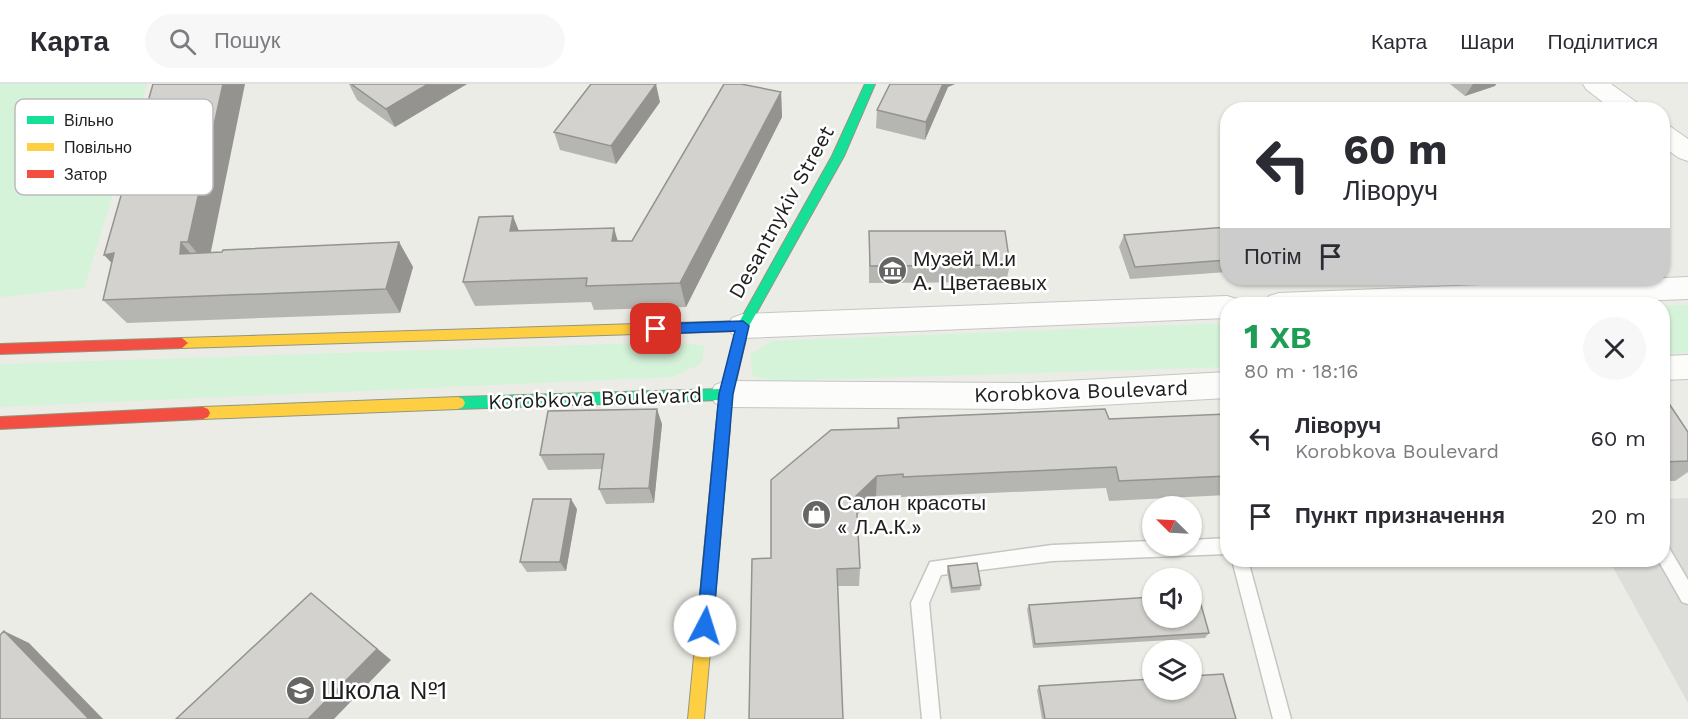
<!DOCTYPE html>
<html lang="uk">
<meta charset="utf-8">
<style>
:root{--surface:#fff;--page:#f7f7f7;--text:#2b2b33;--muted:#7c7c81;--line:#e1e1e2}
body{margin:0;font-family:"Work Sans",sans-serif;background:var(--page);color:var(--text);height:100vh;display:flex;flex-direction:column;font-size:22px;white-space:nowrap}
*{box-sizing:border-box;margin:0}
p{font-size:20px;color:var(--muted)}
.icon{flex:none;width:33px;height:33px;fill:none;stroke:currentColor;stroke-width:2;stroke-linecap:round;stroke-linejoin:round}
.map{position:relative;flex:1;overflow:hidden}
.panel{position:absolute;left:1220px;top:213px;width:450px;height:270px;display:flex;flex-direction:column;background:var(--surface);border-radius:24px;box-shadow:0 2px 4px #0004}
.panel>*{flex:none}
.banner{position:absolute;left:1220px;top:18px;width:450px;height:183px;border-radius:24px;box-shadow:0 2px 4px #0004;background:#fff;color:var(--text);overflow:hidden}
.needle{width:39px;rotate:294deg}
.controls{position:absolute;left:1142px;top:412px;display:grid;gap:12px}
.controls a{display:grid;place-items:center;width:60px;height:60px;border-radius:50%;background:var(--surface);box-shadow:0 2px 4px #0004;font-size:30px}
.pin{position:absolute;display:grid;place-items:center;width:51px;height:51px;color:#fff;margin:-26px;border-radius:12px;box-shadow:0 3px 9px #0006}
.me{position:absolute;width:66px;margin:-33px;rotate:5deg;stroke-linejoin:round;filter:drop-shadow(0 0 4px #0008)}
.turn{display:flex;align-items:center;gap:21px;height:126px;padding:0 24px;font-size:27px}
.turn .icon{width:78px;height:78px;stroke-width:2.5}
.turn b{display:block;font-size:42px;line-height:51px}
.then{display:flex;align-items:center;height:57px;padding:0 24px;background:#0003;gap:12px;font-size:22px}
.round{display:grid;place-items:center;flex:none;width:63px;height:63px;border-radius:32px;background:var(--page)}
.head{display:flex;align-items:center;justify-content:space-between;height:102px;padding:0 24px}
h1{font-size:36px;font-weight:700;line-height:45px;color:#1e9e55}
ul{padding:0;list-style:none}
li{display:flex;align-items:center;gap:18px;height:78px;padding:0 24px}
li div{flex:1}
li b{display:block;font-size:22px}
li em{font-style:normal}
header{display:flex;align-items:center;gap:36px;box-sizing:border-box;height:84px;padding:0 30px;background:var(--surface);border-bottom:2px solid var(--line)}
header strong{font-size:28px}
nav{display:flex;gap:33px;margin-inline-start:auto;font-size:21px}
.search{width:420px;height:54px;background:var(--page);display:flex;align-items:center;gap:15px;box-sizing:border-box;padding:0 21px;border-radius:33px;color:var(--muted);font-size:22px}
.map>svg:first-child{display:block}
</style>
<header>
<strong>Карта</strong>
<div class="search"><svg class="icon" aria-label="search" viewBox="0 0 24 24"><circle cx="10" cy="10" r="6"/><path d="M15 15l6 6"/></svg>Пошук</div>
<nav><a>Карта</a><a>Шари</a><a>Поділитися</a></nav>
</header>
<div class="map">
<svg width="1688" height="635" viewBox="0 0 1688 635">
<rect width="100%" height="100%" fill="#ecece7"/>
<path fill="#d4f3d9" d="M0,0h147l-63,204 -84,9z
M1688,221v48l-26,1v-48z
M1227,239v44l-453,14 -22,-5 -1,-22 21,-13z
M673,258l32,4 -4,18 -29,13 -672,30v-43z"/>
<path fill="#ddddda" d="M1688,414v205l-79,-143h53v-61z"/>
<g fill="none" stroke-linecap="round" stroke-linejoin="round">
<defs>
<path id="lane" d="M1227,454v16l-175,7 -111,14 -12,28 11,116h-18l-11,-116 19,-41 122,-17 100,-4v5h39v-6z
M1662,459l6,3 20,34v24l-6,-2 -24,-42h4z
M1232,476h16l43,159h-18z"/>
<path id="street" d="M1583,0h28l28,20 3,6h-29l-27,-21z
M1662,41l9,2 17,12v22l-9,-3 -17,-12z
M1688,193v22l-139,5h-285l5,-8 10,-3z
M1227,212l10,3 3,5h-13v14l-484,20 -11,-4 -4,-8 4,-8 11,-4z
M1688,271v24l-26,1v-24z
M1227,288v26l-199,11 -302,-2 -11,-4 -5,-9 5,-9 11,-4 302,2z"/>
<path id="fast" d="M865,0h10l-31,72 -95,170 -16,68 -5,37 -5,2 -5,-2 -2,-4 3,-27 -261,9 -5,-2 -2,-4 2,-4 5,-2 263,-8 16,-63 95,-170z"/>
<path id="slow" d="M637,240l6,5 -6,5 -455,14 -6,-5 6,-5z
M458,313l5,2 2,4 -2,4 -5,2 -255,10 -5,-2 -2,-4 2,-4 5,-2z
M723,337l5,2 2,4 -26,292h-16l28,-292 2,-4z"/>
<path id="jam" d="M743,237l6,5 -6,5 -106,3 -6,-5 6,-5z
M182,254l6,5 -6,5 -182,6v-10z
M203,323l5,2 2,4 -2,4 -5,2 -203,10v-12z"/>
</defs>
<use href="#lane" stroke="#c5c5c3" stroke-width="3"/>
<use href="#street" stroke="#c5c5c3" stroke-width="2"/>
<use href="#fast" stroke="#92977e" stroke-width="2"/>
<use href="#slow" stroke="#92977e" stroke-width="2"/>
<use href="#jam" stroke="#92977e" stroke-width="2"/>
<use href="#lane" fill="#fcfcfb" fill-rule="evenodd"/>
<use href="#street" fill="#fcfcfb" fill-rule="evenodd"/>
<use href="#fast" fill="#16e098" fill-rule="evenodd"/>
<use href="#slow" fill="#ffcf43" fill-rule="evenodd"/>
<use href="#jam" fill="#f24e42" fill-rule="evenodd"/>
</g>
<path fill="#b5b5b1" d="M153,0l58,169 188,-11 14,25 -13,46 -273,10 -24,-23z
M349,0h118l-72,43 -38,-27z
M890,0h65l-7,3 -23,53 -49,-12 1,-18z
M1450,0h46l-1,2 -30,10z
M781,8l1,25 -96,190 -92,3 -3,-8 -116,4 -12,-24 56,-51 99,10h14z
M660,18l-44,62 -56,-14 -6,-18z
M1227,143v45l-97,7 -11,-32 5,-12z
M869,147l141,34 -4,17 -137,1z
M1310,194h68l-67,2z
M1662,309l26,39v40l-13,9h-13z
M1227,330v81l-118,6 -3,-13 -205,9v-2l-25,1 -19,19 3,53 -1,18h-21l-67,-28 126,-130 1,-10 211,1z
M662,340l-8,79 -48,1 -7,-15 3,-20 -54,1 -8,-15z
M577,425l-11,62 -39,1 -7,-10z
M948,482l33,19 -1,5 -29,3 -4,-22z
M1029,521l180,28 -4,5 -172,10 -6,-39z
M1039,602l197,33h-194l-5,-29z"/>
<path fill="#949390" d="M223,0h22l-37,182 -20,-24z
M428,0h39l-72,43 -9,-18z
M656,0l4,18 -44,62 -5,-18z
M943,0h12l-7,3 -23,53 1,-18z
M1473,0h23l-1,2 -30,10z
M781,8l1,25 -96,190 -6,-24z
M513,132l10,25 -13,-10z
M614,144l7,24 -9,-11z
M181,158l21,25 -22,-13z
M399,158l14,25 -13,46 -14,-24z
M114,169l13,26 -23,-24z
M657,325l5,15 -8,79 -5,-15z
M877,392l-1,20 -21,20 1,-20z
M571,415l6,10 -11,62 -6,-9z
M311,509l80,67 -57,59h-26z
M4,547l25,12 74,76h-14z"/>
<path fill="#d3d2ce" stroke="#949390" stroke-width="1.5" d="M153,0h70l-35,158h-7l-1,12 42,-2 1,-2 176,-8 -13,47 -283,11 11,-47 -10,2z
M351,0h77l-42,25z
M591,0h65l-45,62 -57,-14z
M724,0h17l40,8 -101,191 -94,3 1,-8 -124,4 16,-65 34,-1 -3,15 104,-3 -2,13h20z
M890,0h53l-17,38 -49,-12z
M1227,143v33l-92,7 -11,-32z
M869,147h136l5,34 -140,1z
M1662,309l26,39v29l-26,1z
M657,325l-8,79 -50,1 5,-35 -64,1 8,-44z
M1105,325l4,10 118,-5v62l-108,5 -3,-14 -213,10v-3l-26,2 -21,20 4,72 -23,1 6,150h-94l3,-160 19,-1v-78l60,-50 68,-2 -1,-10z
M533,415h38l-11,63h-40z
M977,479l4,22 -29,3 -4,-22z
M311,509l66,56 -69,70h-132z
M1198,510l11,39 -174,11 -6,-39 123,-8v21h39v-23z
M4,547l85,88h-89v-84z
M1223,590l13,45h-191l-6,-33 113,-7v11h39v-14z"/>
<path fill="#1a73e8" stroke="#114b97" stroke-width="1.5" d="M743,237l6,5 -16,68 -20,232 -3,6 -5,2 -6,-2 -2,-6 22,-232 16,-63 -79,3 -7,-5 7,-5z"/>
<defs>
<symbol id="museum-disc" viewBox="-11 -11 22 22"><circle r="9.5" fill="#666664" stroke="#fff"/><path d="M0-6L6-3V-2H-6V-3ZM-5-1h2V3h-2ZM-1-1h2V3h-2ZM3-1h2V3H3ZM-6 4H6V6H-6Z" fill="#fff"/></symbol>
<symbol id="shop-disc" viewBox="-11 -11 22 22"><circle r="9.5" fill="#666664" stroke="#fff"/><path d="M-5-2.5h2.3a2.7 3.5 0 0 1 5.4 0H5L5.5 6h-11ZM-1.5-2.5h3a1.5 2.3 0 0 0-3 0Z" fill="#fff"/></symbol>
<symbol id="school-disc" viewBox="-11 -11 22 22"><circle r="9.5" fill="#666664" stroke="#fff"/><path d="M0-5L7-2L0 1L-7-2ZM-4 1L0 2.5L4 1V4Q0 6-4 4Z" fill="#fff"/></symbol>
</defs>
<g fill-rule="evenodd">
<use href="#museum-disc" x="876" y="170" width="33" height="33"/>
<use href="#shop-disc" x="800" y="414" width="33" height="33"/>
<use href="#school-disc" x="284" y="590" width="33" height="33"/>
</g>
<g text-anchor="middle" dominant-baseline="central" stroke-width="5" stroke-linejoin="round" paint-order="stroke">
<g font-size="21" fill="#1e1e1e" stroke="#fff">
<text transform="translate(781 128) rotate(-61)">Desantnykiv Street</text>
<text transform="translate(1081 307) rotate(-2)">Korobkova Boulevard</text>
<text transform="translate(595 314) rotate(-2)">Korobkova Boulevard</text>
</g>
<g font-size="21" fill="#1e1e1e" stroke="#fff" text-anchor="start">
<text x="913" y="174">Музей М.и<tspan x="913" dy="24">А. Цветаевых</tspan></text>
<text x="837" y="418">Салон красоты<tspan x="837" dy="24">« Л.А.К.»</tspan></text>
</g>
<g font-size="26" fill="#1e1e1e" stroke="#fff" text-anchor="start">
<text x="321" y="606">Школа №1</text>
</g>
</g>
<rect x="15" y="15" width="198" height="96" rx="9" fill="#fff" stroke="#bcbcbc" stroke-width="1.5"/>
<rect x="27" y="32" width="27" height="8" fill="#16e098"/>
<rect x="27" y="59" width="27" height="8" fill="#ffcf43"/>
<rect x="27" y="86" width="27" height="8" fill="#f24e42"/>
<g font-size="16" fill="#1e1e1e">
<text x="64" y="42">Вільно</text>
<text x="64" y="69">Повільно</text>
<text x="64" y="96">Затор</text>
</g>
</svg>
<div class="controls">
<a><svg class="needle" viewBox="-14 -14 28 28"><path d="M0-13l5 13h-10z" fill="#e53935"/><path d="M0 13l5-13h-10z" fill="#7c7c81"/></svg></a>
<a><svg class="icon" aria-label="sound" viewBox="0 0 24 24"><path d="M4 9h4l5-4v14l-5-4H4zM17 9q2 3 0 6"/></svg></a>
<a><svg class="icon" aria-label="layers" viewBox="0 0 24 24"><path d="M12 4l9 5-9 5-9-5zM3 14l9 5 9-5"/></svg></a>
</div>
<div class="pin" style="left:656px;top:245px;background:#d93025"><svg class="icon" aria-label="arrive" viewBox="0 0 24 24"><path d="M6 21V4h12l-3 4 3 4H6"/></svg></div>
<svg class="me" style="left:705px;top:542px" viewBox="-20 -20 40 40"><circle r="19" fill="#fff"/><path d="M0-13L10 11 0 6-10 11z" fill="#1a73e8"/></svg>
<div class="banner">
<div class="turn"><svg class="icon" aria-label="left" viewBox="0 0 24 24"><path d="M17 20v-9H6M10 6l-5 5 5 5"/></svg><div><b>60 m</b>Ліворуч</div></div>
<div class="then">Потім<svg class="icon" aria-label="arrive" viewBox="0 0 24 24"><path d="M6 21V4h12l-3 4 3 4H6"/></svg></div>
</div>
<section class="panel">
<div class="head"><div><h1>1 хв</h1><p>80 m · 18:16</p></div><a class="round"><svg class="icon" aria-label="close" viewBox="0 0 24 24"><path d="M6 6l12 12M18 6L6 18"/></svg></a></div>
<ul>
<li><svg class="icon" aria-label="left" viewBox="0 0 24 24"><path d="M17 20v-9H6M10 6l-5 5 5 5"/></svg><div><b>Ліворуч</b><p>Korobkova Boulevard</p></div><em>60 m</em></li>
<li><svg class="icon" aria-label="arrive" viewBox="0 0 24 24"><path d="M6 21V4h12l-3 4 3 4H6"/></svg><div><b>Пункт призначення</b></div><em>20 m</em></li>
</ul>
</section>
</div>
